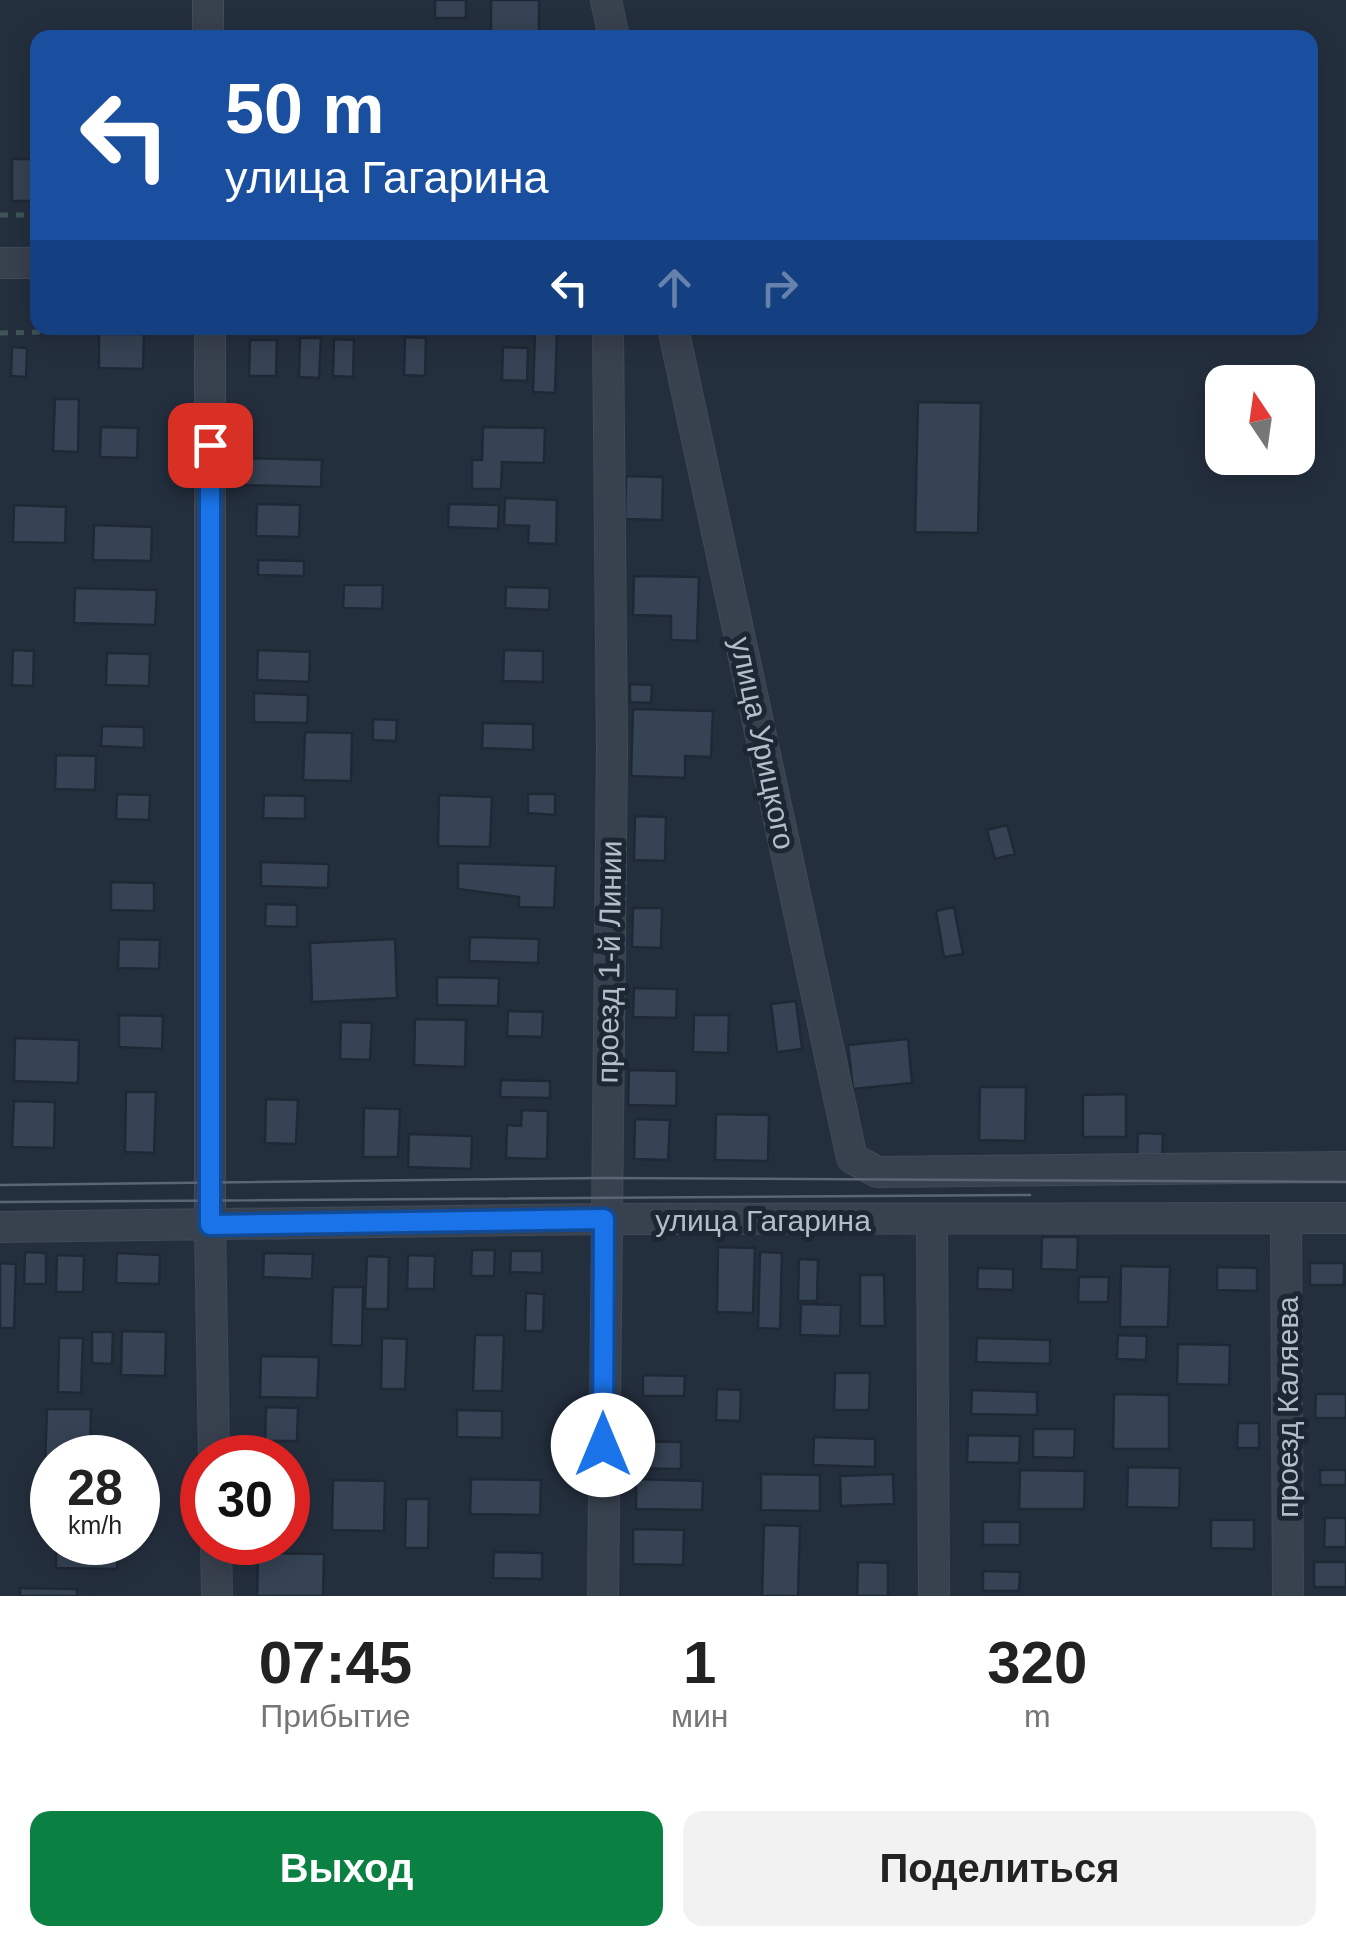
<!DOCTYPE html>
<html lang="ru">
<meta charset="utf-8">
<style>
:root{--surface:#fff;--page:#f2f2f2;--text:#222;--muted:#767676;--accent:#0b8043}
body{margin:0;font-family:Arial,sans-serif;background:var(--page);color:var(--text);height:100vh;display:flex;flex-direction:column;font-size:38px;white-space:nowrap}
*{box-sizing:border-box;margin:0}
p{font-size:32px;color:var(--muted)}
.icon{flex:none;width:55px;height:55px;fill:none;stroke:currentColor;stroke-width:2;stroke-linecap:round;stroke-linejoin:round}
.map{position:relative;height:1596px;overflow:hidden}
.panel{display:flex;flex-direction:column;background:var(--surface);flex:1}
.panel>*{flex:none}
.top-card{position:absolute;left:30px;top:30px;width:1288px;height:305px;border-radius:20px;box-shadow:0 5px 25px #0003;background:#1a4fa0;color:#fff;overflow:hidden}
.needle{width:65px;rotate:347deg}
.tools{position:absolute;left:1205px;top:365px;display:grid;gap:20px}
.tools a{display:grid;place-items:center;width:110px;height:110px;border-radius:20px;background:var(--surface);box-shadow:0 5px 25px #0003;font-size:50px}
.speed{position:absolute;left:30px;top:1435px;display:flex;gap:20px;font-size:50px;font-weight:700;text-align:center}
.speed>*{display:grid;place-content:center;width:130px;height:130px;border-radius:50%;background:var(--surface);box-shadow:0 5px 25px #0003;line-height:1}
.speed small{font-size:25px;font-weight:400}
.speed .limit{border:15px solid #d22;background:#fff;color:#111}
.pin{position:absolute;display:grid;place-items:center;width:85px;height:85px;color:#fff;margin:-42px;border-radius:20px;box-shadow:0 5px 15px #0006}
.me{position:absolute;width:110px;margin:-55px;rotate:0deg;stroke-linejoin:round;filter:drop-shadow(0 0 8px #0008)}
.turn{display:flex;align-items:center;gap:35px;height:210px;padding:0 30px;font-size:45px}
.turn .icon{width:130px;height:130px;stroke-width:2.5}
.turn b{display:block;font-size:70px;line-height:85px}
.lanes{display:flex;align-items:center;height:95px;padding:0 30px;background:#0003;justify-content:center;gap:50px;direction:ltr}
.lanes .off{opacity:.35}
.eta{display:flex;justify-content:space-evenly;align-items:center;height:170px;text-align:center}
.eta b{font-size:60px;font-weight:600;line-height:70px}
.cta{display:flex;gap:20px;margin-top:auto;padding:20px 30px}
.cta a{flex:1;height:115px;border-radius:20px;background:var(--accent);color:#fff;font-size:40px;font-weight:600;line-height:115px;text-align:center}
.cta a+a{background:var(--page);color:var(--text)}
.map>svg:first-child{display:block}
</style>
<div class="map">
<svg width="1346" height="1596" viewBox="0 0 1346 1596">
<rect width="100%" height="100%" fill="#242f3e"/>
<path fill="#364354" stroke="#1f2835" stroke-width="2.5" d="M435,0h31v18h-31z
M491,0h48v38h-48z
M12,159h26v42h-26z
M535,332l22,1 -2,60 -22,-1z
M99,334h45l-1,35 -44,-1z
M405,337l21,1 -1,38 -21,-1z
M300,338h21l-2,40 -20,-1z
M334,339l20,1 -1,37 -20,-1z
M250,340h27l-1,36h-27z
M12,347l15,1 -1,29 -15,-1z
M503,347l25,1 -1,33 -25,-1z
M55,399h24l-1,53 -25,-1z
M918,402l63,1 -3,130 -63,-1z
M101,427l37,1 -1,30 -37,-1z
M483,427l62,1 -1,35 -42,-1 -1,27h-29v-29h10z
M245,458l77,2 -1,27 -76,-2z
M626,476l37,1 -1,43 -37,-1z
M505,498l52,2 -1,44 -28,-1 1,-17 -25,-1z
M257,504l43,1 -1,32 -43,-1z
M449,504l50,1 -1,24 -50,-2z
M14,505l52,2 -1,36 -52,-1z
M94,525l58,2 -1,34 -58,-1z
M258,560l46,1v15l-46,-1z
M634,576l65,1 -2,64 -26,-1v-24l-38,-1z
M344,585h39l-1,24 -39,-1z
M506,587l44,1 -1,22 -44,-2z
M75,588l82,2 -2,35 -81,-2z
M13,650l21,1 -1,35 -21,-1z
M258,650l52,2 -1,30 -52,-2z
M504,650l39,1v31l-40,-1z
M107,653l43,1 -1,32 -43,-1z
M630,684l22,1 -1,18 -21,-1z
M254,693l54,2 -1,28 -53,-1z
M633,709l80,2 -2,46 -26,-1v22l-54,-2z
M373,719l24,1 -1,21 -23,-1z
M483,723l50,1v26l-51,-2z
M102,726l42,1v21l-43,-2z
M305,732l47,1 -1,48 -48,-1z
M56,755l40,1 -1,34 -40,-1z
M117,794l33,1 -1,25 -33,-1z
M528,794h27v21l-27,-2z
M264,795l41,1v23l-42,-1z
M439,795l53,2 -2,50 -52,-1z
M635,816l31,1 -1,44 -31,-1z
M1007,825l8,29 -20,5 -8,-29z
M261,862l68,2 -1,24 -67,-2z
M458,863l98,3 -2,42 -35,-1v-10l-61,-8z
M111,882l43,1v28l-43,-1z
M266,904l31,1v22l-32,-1z
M954,907l9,47 -19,3 -8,-46z
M633,908h29l-1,40 -29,-1z
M470,937l69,2 -1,24 -69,-2z
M119,939l41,1 -1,29 -41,-1z
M395,939l2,59 -85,4 -2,-59z
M437,977l62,1 -1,28 -61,-1z
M634,988l43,1 -1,29 -43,-1z
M796,1001l6,48 -25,3 -6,-48z
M508,1011l35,1 -1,25 -35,-1z
M119,1015l44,1 -1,33 -43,-2z
M694,1015h35l-1,38 -35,-1z
M415,1019l51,1 -1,47 -51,-2z
M341,1022l31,1 -2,37 -30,-1z
M15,1038l64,2 -1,43 -64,-2z
M908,1039l4,44 -59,6 -5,-44z
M629,1070l48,1 -1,35 -48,-1z
M501,1080l49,1v17l-50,-1z
M980,1087h46l-1,54 -46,-1z
M126,1092h30l-2,61 -29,-1z
M1126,1094v43h-43v-42z
M266,1099l32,1 -2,44 -31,-1z
M14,1101l41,1 -1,46 -42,-1z
M364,1108l36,1 -2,48h-35z
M522,1110l26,1 -1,48 -41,-1 1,-33 14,1z
M716,1114l53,1 -1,46 -53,-1z
M635,1119l35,1 -2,40 -34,-1z
M1138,1133l25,1 -1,27h-25z
M409,1134l63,2 -1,33 -63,-2z
M1042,1237h36l-1,33 -36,-1z
M718,1247l37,1 -2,65 -36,-1z
M472,1250h23l-1,26h-23z
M511,1251h31v22l-32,-1z
M25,1252l21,1v31h-22z
M760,1252l22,1 -2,76 -22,-1z
M117,1253l43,2 -1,29 -43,-1z
M264,1253l49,1 -1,25 -49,-2z
M57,1255l27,1 -1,36h-27z
M408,1255l27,1 -1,33h-27z
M367,1256l22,1 -1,52h-23z
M799,1259l19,1 -1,41h-19z
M0,1263l16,1 -2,64h-14z
M1310,1263h34v22h-34z
M1121,1266l49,1 -2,60h-48z
M1217,1267l40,1v23l-40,-1z
M978,1268l35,1v21l-36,-1z
M860,1275h24l1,51h-25z
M1079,1277h30l-1,25h-30z
M333,1287h30l-1,59 -31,-1z
M526,1293l18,1 -1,37h-18z
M801,1304l40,1 -1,31 -40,-1z
M122,1331l44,1 -1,44 -44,-1z
M92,1332h21l-1,32 -20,-1z
M475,1335h29l-2,56h-29z
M1118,1335l29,1 -1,24 -29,-1z
M59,1338h24l-2,55 -23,-1z
M382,1338l25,1 -2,50h-24z
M977,1338l73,2v24l-74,-2z
M1178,1344l52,1 -1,40 -52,-1z
M261,1356l58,1 -2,41 -57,-1z
M835,1373h35l-1,37h-35z
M643,1375l42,1 -1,20h-41z
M717,1389l24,1 -1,31 -24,-1z
M972,1390l65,2v23l-66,-1z
M1114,1394l55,1v54h-56z
M1316,1394h30v24h-31z
M266,1407l32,1 -1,33h-32z
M47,1409h44l-1,49h-38v6h-7z
M457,1410l45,1v27l-45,-1z
M1238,1423h21v25h-22z
M1033,1429h42l-1,29 -41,-1z
M968,1435l52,1 -1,27 -52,-1z
M814,1437l61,2v28l-62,-2z
M629,1441l52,1v27l-53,-1z
M1128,1467l52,1 -1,40 -52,-1z
M1020,1470l65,1 -1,38h-65z
M1320,1470h26v15h-26z
M761,1474l59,1v36l-59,-1z
M893,1474l1,30 -53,2 -1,-30z
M471,1479l70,1 -1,35 -70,-1z
M636,1479l67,2 -1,29 -66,-1z
M333,1480l52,1 -1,50 -52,-1z
M406,1499h23l-1,49h-23z
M138,1509h14v25h-14z
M1325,1518h21v29h-22z
M1211,1520h43v29l-43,-1z
M983,1522h37v23h-37z
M764,1525l36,1 -2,70h-36z
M633,1529l51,1 -1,35 -50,-1z
M56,1549l62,2 -1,18 -61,-1z
M494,1552l48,1v26l-49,-1z
M258,1553l66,1 -1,42h-66z
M858,1562l30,1v33h-31z
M1314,1562h32v25h-32z
M983,1571l37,1 -1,19h-36z
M20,1588l57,1v7h-57z"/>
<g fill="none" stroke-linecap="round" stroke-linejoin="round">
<defs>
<path id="minor" d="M208,0v38
M606,0l8,38
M0,263h38
M210,328v897l4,233
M673,328l179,830 25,14 469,-5
M1286,1219l2,377
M932,1220l2,376
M0,1227l604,-8 742,-1
M216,1542l1,54
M603,1596l9,-846 -4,-422"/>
</defs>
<use href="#minor" stroke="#414a57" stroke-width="32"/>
<path stroke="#3f5557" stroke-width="5" stroke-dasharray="8 8" stroke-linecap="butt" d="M0,215h38
M238,329l93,-1
M0,333l182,-4"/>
<use href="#minor" stroke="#38414e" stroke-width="30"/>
<path stroke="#5a6575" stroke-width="2.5" d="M0,1185l605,-7 741,4
M0,1202l1030,-7"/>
</g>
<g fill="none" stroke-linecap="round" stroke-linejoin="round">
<defs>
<path id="route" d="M210,445v780l394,-6 -1,226"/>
</defs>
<use href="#route" stroke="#114b97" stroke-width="25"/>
<use href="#route" stroke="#1a73e8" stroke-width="18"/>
</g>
<g text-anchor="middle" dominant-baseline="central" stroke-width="10" stroke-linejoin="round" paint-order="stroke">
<g font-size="30" fill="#b4bcc9" stroke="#1d2633">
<text transform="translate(763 743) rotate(78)">улица Урицкого</text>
<text transform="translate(609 962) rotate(-89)">проезд 1-й Линии</text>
<text x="763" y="1220">улица Гагарина</text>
<text transform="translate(1287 1407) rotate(-90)">проезд Каляева</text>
</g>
</g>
</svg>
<div class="tools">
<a><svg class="needle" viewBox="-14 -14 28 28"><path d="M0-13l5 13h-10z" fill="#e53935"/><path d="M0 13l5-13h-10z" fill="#767676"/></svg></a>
</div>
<div class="speed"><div>28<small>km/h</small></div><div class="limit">30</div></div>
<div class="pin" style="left:210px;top:445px;background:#d93025"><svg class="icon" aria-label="arrive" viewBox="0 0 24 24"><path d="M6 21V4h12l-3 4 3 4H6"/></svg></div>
<svg class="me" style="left:603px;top:1445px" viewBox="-20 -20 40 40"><circle r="19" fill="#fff"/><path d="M0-13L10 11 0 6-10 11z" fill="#1a73e8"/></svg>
<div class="top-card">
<div class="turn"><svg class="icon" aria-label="left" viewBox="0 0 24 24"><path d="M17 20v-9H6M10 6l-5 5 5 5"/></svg><div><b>50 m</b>улица Гагарина</div></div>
<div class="lanes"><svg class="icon" aria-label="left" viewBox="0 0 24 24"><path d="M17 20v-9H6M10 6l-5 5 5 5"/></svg><svg class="icon off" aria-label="ahead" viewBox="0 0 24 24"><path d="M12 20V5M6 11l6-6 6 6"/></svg><svg class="icon off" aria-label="right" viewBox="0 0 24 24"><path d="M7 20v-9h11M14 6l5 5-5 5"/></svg></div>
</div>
</div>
<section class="panel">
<div class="eta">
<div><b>07:45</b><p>Прибытие</p></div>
<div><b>1</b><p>мин</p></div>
<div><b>320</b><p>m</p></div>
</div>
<div class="cta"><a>Выход</a><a>Поделиться</a></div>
</section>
